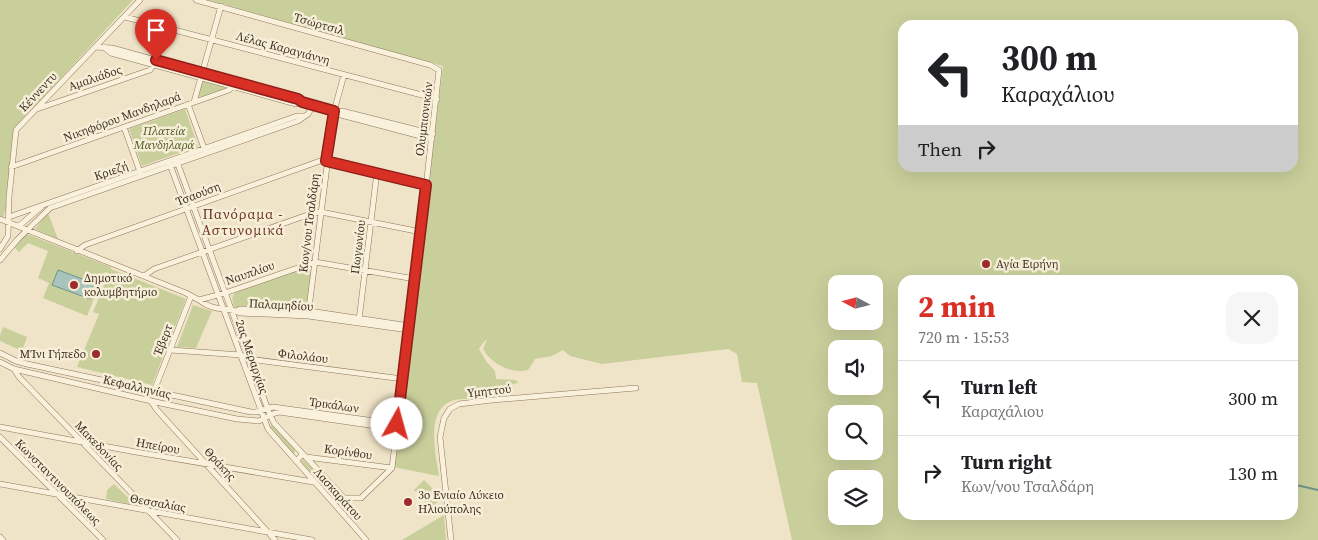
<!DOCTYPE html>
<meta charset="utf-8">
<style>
:root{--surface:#fff;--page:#f6f6f6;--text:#202124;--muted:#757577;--line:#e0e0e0;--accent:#d93025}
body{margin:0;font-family:"Source Serif 4",serif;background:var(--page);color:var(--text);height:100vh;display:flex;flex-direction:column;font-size:19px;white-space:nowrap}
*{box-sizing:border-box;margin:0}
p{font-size:16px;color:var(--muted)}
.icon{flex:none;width:28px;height:28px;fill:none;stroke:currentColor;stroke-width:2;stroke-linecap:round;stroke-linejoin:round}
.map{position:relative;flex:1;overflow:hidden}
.panel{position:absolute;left:898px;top:275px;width:400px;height:245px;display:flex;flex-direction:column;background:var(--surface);border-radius:15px;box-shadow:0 5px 20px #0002}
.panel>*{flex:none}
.guide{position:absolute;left:898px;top:20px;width:400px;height:152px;border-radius:15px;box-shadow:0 5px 20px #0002;background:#fff;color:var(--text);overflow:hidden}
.needle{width:32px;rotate:277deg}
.tools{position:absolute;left:828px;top:275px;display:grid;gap:10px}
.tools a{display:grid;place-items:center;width:55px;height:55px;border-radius:10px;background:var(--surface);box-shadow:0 5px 20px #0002;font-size:25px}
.pin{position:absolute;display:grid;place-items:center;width:42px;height:42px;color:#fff;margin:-51px -21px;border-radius:50% 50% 50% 0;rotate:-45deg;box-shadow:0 0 5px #0007}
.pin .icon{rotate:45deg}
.me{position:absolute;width:55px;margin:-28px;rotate:7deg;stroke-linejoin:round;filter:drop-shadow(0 0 4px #0008)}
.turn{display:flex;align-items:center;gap:18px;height:105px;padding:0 20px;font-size:22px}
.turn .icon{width:65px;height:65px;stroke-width:2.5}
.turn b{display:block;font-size:35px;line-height:42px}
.then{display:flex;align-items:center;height:48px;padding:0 20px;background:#0003;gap:10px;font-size:19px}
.round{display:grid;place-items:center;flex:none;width:52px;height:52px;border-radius:15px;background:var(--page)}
.overview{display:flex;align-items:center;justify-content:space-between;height:85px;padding:0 20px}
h1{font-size:30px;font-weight:700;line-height:38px;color:var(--accent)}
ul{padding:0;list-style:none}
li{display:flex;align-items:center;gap:15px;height:75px;padding:0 20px;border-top:1px solid var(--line)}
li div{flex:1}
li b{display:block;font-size:19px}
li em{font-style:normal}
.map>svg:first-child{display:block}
</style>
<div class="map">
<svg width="1318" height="540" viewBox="0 0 1318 540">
<rect width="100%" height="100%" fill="#f0e4c8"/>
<path fill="#c9cf9b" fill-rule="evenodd" d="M0,0h133l-119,129 -7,77 -4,11 -3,-1z
M208,0h1110v540h-526l-35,-157 -15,-1 -5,-28 -9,-5 -126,15 -32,-8 -7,-6 -11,6 -17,3 -7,11c-16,4 -36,-5 -45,-21l4,-10 -4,4 -4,6 7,12 9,10 1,8 20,1 2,3c-5,1 -10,2 -15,5 -3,2 -6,5 -10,6 -11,5 -26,4 -38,6 -31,7 -19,55 -16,76l-46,-9 50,-401zM902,25h390v143h-390zM902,280h390v235h-390zM836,284h38v37h-38zM836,349h38v37h-38zM836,414h38v37h-38zM836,479h38v37h-38z
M203,81l21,5v3l-24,8 -2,-2z
M185,109l13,37 -56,20 -13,-37z
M48,213l10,26 -23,-10z
M27,234l84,33v2l75,30 -34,86 -75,-18 22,-53 -6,-2 16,-39 -4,-1 -18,44 -44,-18 6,-15 -11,-5 10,-27 -20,-8 -9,9 -5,-5z
M308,266l3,6 -5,34 -4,2 -68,-1c-2,-6 -3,-11 2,-15z
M193,305l19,6 -16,37 -19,-1z
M3,327l24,10 -5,14 -22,-10v-6z
M272,424l23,25v4h-2l-23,-26z
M303,459l39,40 -4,3 -34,-37 -3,-4z
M424,480l18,18 -11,10 -17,-18z
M114,484l21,20v1l-29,-6 1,-9z
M444,515l2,25h-44z"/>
<path fill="#a9c4bc" stroke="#6f938a" d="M58,270l38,14 -6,15 -38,-14z"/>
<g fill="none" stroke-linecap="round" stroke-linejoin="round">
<path stroke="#6f938a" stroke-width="2" d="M1292,484l26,6"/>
<defs>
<path id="street" d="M196,0l234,65 9,5 -18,162 -29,236 -31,30h-17l-41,-44
M125,17l312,82
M96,47l16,1 186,51c7,6 35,14 44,12l91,23
M106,49l5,4 185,51 6,-2
M194,102l27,-96
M188,104l17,47
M37,109l113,-39 5,-8
M338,112l3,3 91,24
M124,127l16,45
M176,159l94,256 4,8 29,31 -7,7
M169,162l99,267 98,111
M11,167l218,-77 3,-3 2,-6
M9,217l288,-101h7
M0,219l186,74 13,7 26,-7 90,-31 100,17
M19,226l22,-19
M0,249l8,-13 1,-39 7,-67 124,-130
M77,251l8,-6 235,-84 57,11 49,13
M0,260l18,-21 32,-31 248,-87 10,-7 5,-8
M144,276l10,-7 159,-56 8,-1 100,20
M199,300c17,13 28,6 41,13l68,3 101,14
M236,311l4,-2 69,2 101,15
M308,316l26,-205 10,-36
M359,320l18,-148
M171,350l70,5 8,4 154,20
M0,353l16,8 11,3 224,48h5l17,-5 124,17
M0,362l14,7 146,34 77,16 22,2 16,-8 4,-1 118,17
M14,369l5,8 158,163
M154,391l37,-95
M151,401l6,9 118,130
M0,427l136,25 177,30
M0,437l103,103
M306,457l86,11
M0,484l312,56
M0,537l3,3
M451,540l-11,-103 4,-19 6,-9 9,-5 33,-4 144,-12"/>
</defs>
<use href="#street" stroke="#8d765c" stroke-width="6"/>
<use href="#street" stroke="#faf1dc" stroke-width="5"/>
</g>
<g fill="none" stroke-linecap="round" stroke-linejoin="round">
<defs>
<path id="route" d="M156,60l142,39 4,3 32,9 -8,50 100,24 -29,239"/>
</defs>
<use href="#route" stroke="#8d1f18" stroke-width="12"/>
<use href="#route" stroke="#d93025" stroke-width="9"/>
</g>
<g fill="#9e2a2b" stroke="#f7eed8" stroke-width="2">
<circle cx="986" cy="264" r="5"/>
<circle cx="74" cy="285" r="5"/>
<circle cx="96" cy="354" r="5"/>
<circle cx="408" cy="502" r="5"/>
</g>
<g text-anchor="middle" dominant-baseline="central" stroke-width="5" stroke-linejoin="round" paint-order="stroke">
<g font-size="12" fill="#3d2e20" stroke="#f7eed8">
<text transform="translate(319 24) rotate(16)">Τσώρτσιλ</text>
<text transform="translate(283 48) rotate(15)">Λέλας Καραγιάννη</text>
<text transform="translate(95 78) rotate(-19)">Αμαλιάδος</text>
<text transform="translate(38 92) rotate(-47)">Κέννεντυ</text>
<text transform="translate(122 117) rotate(-20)">Νικηφόρου Μανδηλαρά</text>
<text transform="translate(424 119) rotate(-83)">Ολυμπιονικών</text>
<text transform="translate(111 171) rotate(-19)">Κριεζή</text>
<text transform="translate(198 194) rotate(-21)">Τσαούση</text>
<text transform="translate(309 223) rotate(-83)">Κων/νου Τσαλδάρη</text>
<text transform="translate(358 247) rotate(-83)">Πωγωνίου</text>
<text transform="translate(250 273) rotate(-19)">Ναυπλίου</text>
<text transform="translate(281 305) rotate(3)">Παλαμηδίου</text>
<text transform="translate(163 340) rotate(-69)">Έβερτ</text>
<text transform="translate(303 356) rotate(7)">Φιλολάου</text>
<text transform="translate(252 357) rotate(71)">2ας Μεραρχίας</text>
<text transform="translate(137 387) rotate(13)">Κεφαλληνίας</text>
<text transform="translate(489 391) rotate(-6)">Υμηττού</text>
<text transform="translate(334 405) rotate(8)">Τρικάλων</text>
<text transform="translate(99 446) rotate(46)">Μακεδονίας</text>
<text transform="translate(158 446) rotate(10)">Ηπείρου</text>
<text transform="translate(348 452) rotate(8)">Κορίνθου</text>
<text transform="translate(220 464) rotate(47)">Θράκης</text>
<text transform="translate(58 482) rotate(45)">Κωνσταντινουπόλεως</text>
<text transform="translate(338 494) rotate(48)">Λασκαράτου</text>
<text transform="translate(158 503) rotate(10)">Θεσσαλίας</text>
</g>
<g font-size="12" font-style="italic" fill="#4d5a26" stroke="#f7eed8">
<text x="164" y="131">Πλατεία<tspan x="164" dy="14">Μανδηλαρά</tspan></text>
</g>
<g font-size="12" fill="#3d2e20" stroke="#f7eed8" text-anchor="start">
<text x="996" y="264">Αγία Ειρήνη</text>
<text x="84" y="278">Δημοτικό<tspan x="84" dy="14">κολυμβητήριο</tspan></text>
<text x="86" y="354" text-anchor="end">ΜΊνι Γήπεδο</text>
<text x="418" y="495">3ο Ενιαίο Λύκειο<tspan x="418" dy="14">Ηλιούπολης</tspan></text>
</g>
<g font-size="14" letter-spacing="1" fill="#6b2e1e" stroke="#f7eed8">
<text x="243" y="214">Πανόραμα -<tspan x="243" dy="16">Αστυνομικά</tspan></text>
</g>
</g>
</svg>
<div class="tools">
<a><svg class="needle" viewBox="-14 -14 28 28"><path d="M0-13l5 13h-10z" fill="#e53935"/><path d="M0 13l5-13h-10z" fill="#757577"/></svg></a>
<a><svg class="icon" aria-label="sound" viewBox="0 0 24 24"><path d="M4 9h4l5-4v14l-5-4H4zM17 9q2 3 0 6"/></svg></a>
<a><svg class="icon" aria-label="search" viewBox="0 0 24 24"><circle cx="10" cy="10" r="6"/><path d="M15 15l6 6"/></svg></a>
<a><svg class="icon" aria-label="layers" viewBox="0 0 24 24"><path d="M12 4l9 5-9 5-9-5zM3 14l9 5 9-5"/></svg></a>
</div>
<div class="pin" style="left:156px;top:60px;background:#d93025"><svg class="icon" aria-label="arrive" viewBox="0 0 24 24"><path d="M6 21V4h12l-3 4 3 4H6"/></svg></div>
<svg class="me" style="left:397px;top:424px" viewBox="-20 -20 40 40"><circle r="19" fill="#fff"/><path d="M0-13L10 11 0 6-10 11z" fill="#d93025"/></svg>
<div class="guide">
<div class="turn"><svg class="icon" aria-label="left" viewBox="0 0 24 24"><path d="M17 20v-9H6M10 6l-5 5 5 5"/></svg><div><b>300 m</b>Καραχάλιου</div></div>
<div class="then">Then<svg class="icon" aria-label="right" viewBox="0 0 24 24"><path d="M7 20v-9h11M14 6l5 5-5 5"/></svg></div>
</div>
<section class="panel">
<div class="overview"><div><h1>2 min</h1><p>720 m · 15:53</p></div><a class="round"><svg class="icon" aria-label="close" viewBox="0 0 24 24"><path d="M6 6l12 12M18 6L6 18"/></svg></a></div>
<ul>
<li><svg class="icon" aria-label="left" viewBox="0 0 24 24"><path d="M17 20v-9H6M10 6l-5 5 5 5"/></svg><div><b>Turn left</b><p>Καραχάλιου</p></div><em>300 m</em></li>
<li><svg class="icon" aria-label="right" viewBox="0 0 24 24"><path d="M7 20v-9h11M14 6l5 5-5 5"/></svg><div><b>Turn right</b><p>Κων/νου Τσαλδάρη</p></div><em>130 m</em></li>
</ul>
</section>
</div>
